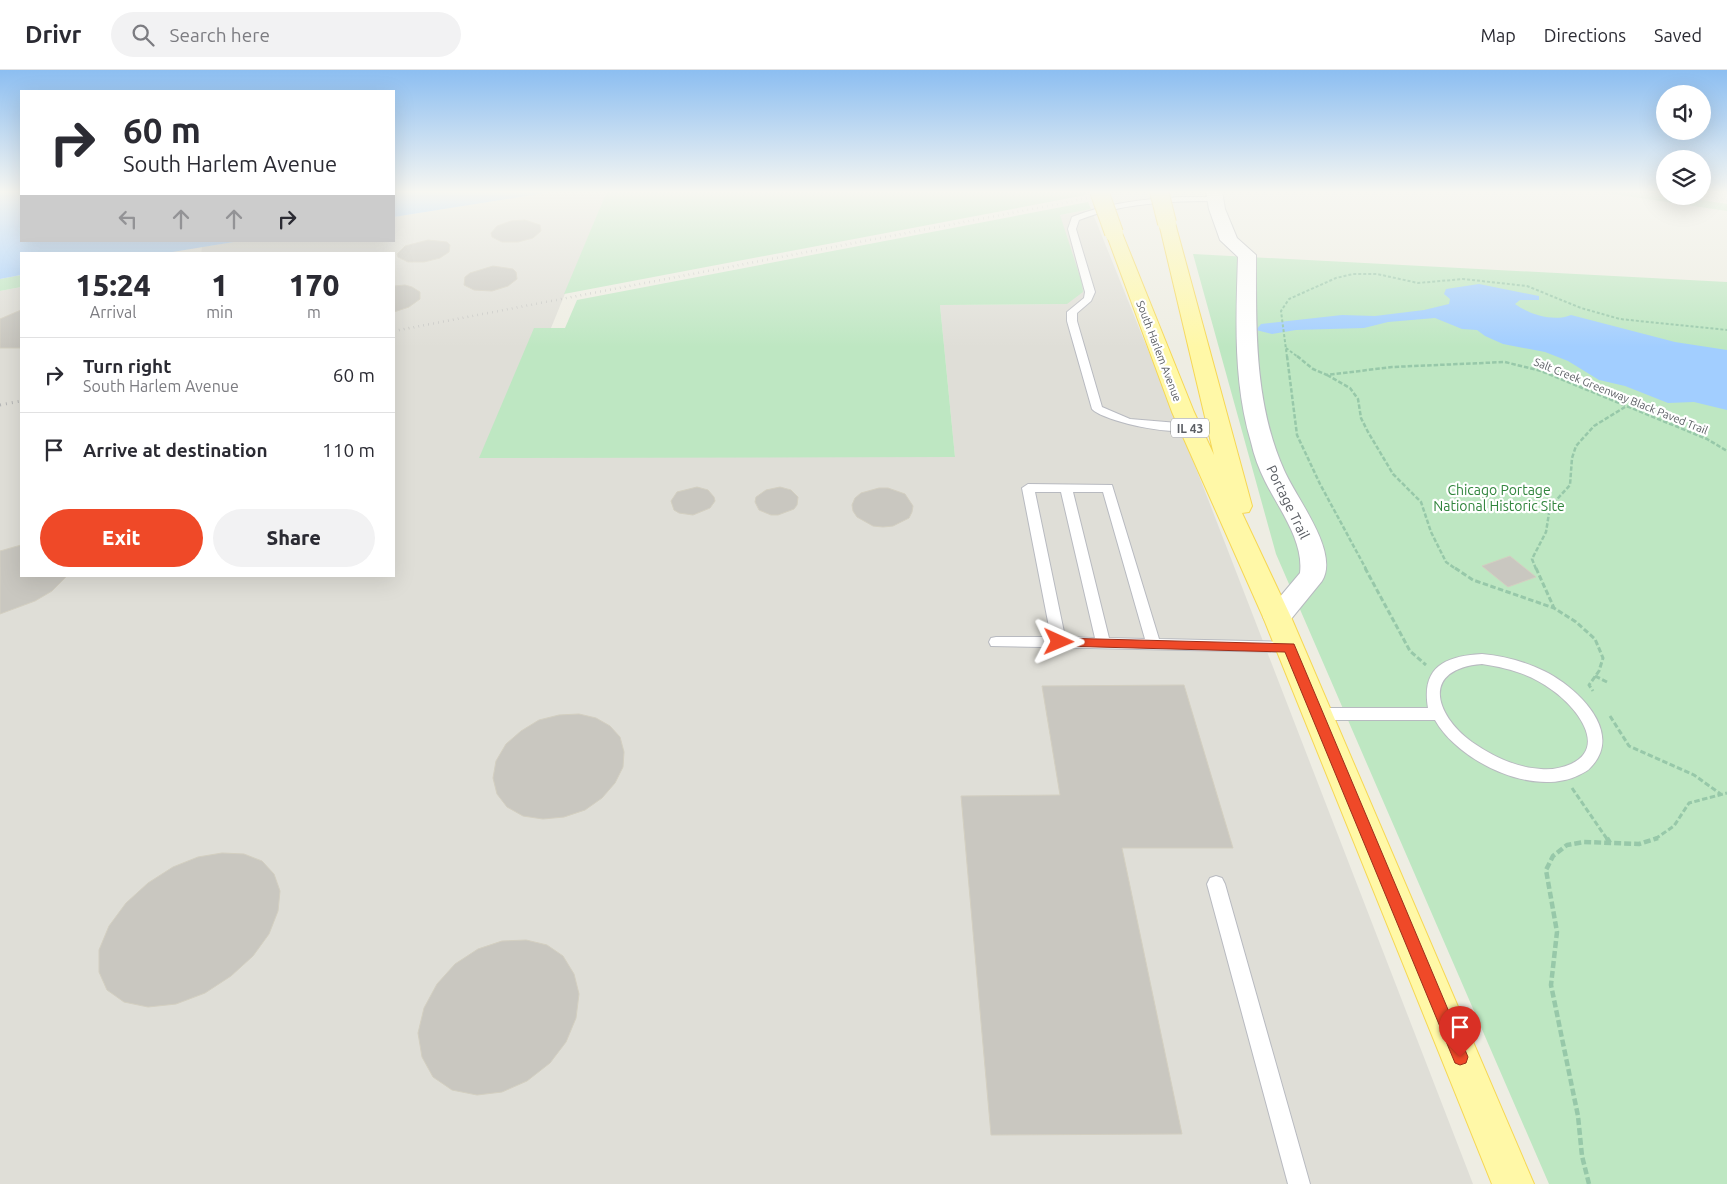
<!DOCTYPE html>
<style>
:root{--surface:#fff;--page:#f2f2f3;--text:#2b2b33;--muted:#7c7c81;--line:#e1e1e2;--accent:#ef4928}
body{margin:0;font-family:Ubuntu,sans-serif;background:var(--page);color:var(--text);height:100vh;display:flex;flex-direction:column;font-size:19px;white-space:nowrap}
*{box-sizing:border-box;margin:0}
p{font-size:16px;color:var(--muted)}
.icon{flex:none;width:28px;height:28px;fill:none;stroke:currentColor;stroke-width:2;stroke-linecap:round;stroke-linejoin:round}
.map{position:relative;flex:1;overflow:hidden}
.details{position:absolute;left:20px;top:182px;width:375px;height:325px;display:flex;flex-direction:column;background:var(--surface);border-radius:0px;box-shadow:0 5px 20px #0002}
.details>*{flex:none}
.guide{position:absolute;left:20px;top:20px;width:375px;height:152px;border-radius:0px;box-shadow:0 5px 20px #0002;background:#fff;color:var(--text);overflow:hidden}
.fabs{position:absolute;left:1656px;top:15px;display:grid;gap:10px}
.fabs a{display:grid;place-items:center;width:55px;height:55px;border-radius:50%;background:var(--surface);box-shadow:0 5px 20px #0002;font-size:25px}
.pin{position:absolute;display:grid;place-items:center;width:42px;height:42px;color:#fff;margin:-51px -21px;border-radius:50% 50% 50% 0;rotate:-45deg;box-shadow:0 0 5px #0007}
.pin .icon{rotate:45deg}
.me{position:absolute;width:55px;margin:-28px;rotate:91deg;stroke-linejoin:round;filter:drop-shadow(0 0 4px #0008)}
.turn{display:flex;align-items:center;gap:18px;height:105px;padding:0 20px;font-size:22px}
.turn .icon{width:65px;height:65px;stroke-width:2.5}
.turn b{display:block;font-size:35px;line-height:42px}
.lanes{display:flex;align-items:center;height:48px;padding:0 20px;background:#0003;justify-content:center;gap:25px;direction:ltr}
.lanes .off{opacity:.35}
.eta{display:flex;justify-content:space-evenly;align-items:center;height:85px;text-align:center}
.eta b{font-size:30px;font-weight:800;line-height:35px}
.cta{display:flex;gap:10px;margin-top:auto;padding:10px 20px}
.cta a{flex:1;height:58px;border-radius:30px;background:var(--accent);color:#fff;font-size:20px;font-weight:800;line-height:58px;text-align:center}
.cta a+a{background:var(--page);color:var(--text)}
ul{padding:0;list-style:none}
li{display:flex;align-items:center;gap:15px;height:75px;padding:0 20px;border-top:1px solid var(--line)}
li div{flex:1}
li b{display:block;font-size:19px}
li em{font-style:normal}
header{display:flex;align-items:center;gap:30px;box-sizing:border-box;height:70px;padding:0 25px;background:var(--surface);border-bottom:1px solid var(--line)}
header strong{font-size:24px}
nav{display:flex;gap:28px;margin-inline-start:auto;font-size:18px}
.search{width:350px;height:45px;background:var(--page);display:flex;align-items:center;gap:12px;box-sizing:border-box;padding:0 18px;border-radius:28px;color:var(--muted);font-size:19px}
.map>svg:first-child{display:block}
</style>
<header>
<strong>Drivr</strong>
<div class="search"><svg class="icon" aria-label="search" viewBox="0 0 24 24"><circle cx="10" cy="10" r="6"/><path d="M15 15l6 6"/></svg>Search here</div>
<nav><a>Map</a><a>Directions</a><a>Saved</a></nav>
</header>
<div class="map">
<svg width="1727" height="1114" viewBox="0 0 1727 1114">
<rect width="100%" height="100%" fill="#eeede3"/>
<path fill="#dfded7" d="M558,121h49l-56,137h-17l421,129 -15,-152 127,-1 -7,-89 31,-6 110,272 272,703h-1473v-893l21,-4v289h373v-322h-193l1,-7 38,-6h154v-24z"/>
<path fill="#bee7c2" d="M607,121h478l1,4 -522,99z
M1593,121h54l18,3v2h12l50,8v7z
M1088,132l3,7 -31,6 22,68 1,9 -16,12 -127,1 15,152 -476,1 55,-130h31l12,-28z
M1193,184l534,28v902h-178l-273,-630z
M21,205v12l-21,4v-12z"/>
<path fill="#a2ceff" d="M21,121v50h219l-80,13h-139v21l-21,4v-87z
M394,121h164l-164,26z
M1479,214l60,12v4h-19l-5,4c15,11 39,18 56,11l104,27 52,8v60l-33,-8 -26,1 -43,-17 -26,-6 -31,-19 -23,-9 -42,-8 -18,-8 -8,-6 -15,-1 -27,-11 -47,4 -24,6 -68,2 -24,4 -16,-4 5,-6 81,-9 33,1 49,-6 25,-6 1,-5 -6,-5 2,-5z"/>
<path fill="#c9c7c0" stroke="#d3cfc1" d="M525,150l15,5 1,6 -8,7 -15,4h-16l-10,-5 -1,-4 6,-7 14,-5z
M428,170l19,2 3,3 -1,7 -9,6 -16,4h-16l-10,-5 -1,-3 8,-8z
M493,196l20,3 3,3 1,7 -9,7 -16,5 -18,-1 -10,-5 1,-8 5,-4z
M405,215l7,2 8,5v7l-11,8 -15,5v-26z
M21,240v38h-21v-29z
M697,417l11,3 6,7 1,4 -5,7 -17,7 -14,-2 -5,-3 -3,-9 6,-9z
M780,417l11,3 7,7 -1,8 -3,4 -16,6h-7l-12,-5 -4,-8 1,-5 10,-7z
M879,418h9l17,6 8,12 -1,6 -3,6 -16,8 -10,1 -10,-1 -16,-9 -4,-6 -1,-6 3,-7 6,-5z
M21,475v31h46l-15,15 -17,10 -35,13v-63z
M1510,486l26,21 -28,10 -26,-21z
M1184,615l49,163h-111l60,286 -191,1 -30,-339 99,-1 -18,-109z
M579,644l17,4 14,8 10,11 4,15 -1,15 -8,16 -13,15 -17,12 -21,7 -21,2 -20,-3 -16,-9 -10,-13 -4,-16 3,-17 10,-17 15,-13 18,-11 20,-5z
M222,783l22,1 18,7 12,13 6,17 -2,20 -9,23 -16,22 -22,20 -26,17 -29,11 -28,3 -24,-5 -17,-12 -8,-18v-22l10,-24 17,-23 22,-20 25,-16 25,-10z
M526,870l21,5 16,11 11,18 5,20 -3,24 -10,24 -16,21 -23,18 -25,11 -25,3 -25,-5 -19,-13 -11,-20 -4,-24 6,-25 13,-24 18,-20 23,-15 24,-8z"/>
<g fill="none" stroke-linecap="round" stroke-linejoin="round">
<defs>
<path id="service" d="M1181,127h35l4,2 -4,2c-47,0 -93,2 -137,19l-3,9 19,63 -4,9 -14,12v8l25,86 28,12 60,5 6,3c-12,12 -92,-5 -104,-18l-25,-88v-9l17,-14 1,-6 -17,-63 4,-12c35,-14 72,-18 109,-20z
M1028,414l84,1 47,154 131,3 5,1 2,4 -2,4 -5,1 -299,-6 -2,-4 2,-4 5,-1h55l-29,-149zM1035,422h26l34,146 -30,-1zM1073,422h30l42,147 -36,-1z
M1482,584c21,2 42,7 62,17 31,15 81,60 47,96 -3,4 -8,6 -12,8 -46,23 -121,-14 -144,-55h-118l-5,-2 -2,-4 2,-4 5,-2h111c-7,-41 17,-52 54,-54zM1482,594c26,4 49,10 70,26 22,15 57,56 19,74 -9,4 -20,6 -30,5 -24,-1 -49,-13 -69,-27 -38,-28 -51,-73 10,-78z
M1216,806l6,2 3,6 85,300h-22l-81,-300 3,-6z"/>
<path id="minor" d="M1206,121h16l3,18 12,29 19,17c0,72 -2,148 28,215 12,28 56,82 38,111l-35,43 -10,3 -10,-3 -4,-7 37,-44c4,-32 -21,-64 -35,-92 -6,-12 -11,-25 -14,-39 -18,-60 -15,-124 -13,-185l-18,-17 -11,-31z"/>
<path id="primary" d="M1167,148l6,1 2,4 77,283 -3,6 -7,1 49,104 243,567h-42l-229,-567 -91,-205 -66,-179 2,-4h12l2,4 72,179 20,43 -55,-232 2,-4z"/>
</defs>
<use href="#service" stroke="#b8bac0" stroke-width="2"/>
<use href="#minor" stroke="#b8bac0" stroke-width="2"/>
<use href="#primary" stroke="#f6d754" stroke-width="2"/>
<path stroke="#97c8a9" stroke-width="2" stroke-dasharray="3 2" stroke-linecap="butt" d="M1286,278l12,9
M1287,287l-6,-46 8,-12 47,-21 17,-4h24l41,9 45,-4 64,7 54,22 39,11 107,11"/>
<path stroke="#97c8a9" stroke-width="2.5" stroke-dasharray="4.5 2" stroke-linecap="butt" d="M1287,286l10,79 23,49 46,85
M1297,286l16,13 14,6 65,-8 113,-5 36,9 166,68 20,12
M1327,305l23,13 8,11 3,19 7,14 25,42 28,28 10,30 15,30 10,7
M1536,499l-4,-10 14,-27 4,-25 20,-22 2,-27 4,-12 18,-20 31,-19"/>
<path stroke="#97c8a9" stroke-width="3" stroke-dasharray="5.5 2.5" stroke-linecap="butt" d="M1365,498l45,83 16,14
M1455,498l18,12 81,28 22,14 19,17 8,19 -4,13 -10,14 4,6
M1536,498l18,40
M1595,606l12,6
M1610,646l19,30 65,29 28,20
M1572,718l35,51
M1655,769l19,-13 15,-23 38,-10"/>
<path stroke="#97c8a9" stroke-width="4.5" stroke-dasharray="7 3" stroke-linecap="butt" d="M1607,768l3,5
M1589,1114l-7,-28 -4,-40 -27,-131 6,-53 -11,-62 7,-14 14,-11 17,-3 55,2 19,-6"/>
<use href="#service" fill="#fff" fill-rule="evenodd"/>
<use href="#minor" fill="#fff" fill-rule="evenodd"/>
<use href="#primary" fill="#fff8a7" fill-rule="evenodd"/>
<path stroke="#b4b5b5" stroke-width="2.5" stroke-dasharray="0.5 4.5" stroke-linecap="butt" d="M1702,126l25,4
M394,261l732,-140"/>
<path stroke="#b4b5b5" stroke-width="3" stroke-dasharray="1 5" stroke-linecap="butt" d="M0,335l21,-4"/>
<defs>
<path id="primary-bridge" d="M1099,121l15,42
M1159,121l8,32"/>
</defs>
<use href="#primary-bridge" stroke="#f6d754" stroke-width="20" stroke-linecap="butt"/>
<use href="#primary-bridge" stroke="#fff8a7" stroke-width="18"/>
</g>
<linearGradient id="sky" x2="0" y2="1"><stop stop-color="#8cbef1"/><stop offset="0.44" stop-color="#f7f7f2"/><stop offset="1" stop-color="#f7f7f2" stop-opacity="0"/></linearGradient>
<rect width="1727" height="277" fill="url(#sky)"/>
<path fill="#ef4928" stroke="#9b2f1a" d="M1059,568l235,6 174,413 -2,6 -6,2 -5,-2 -170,-411 -226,-6 -6,-4z"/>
<g text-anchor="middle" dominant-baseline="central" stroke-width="4.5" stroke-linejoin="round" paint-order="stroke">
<g font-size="11" fill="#5b5e64" stroke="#fff">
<text transform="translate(1159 281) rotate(69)">South Harlem Avenue</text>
<text transform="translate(1621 326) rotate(22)">Salt Creek Greenway Black Paved Trail</text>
</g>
<rect fill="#fff" stroke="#8c8e92" stroke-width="1" x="1171" y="348.5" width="38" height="19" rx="4"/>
<g font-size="12" font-weight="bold" fill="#5b5e64">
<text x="1190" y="358">IL 43</text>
</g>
<g font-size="14" fill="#31853d" stroke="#fff">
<text x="1499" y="420">Chicago Portage<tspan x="1499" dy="16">National Historic Site</tspan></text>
</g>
<g font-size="14" fill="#5b5e64" stroke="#fff">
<text transform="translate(1288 432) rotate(64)">Portage Trail</text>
</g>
</g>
</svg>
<div class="fabs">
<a><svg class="icon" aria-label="sound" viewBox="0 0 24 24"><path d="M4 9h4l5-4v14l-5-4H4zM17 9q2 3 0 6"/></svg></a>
<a><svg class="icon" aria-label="layers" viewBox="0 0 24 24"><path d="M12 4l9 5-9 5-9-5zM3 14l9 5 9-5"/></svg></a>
</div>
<div class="pin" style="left:1460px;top:987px;background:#d93025"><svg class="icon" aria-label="arrive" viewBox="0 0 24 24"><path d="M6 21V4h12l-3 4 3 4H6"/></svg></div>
<svg class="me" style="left:1059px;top:572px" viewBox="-20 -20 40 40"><path d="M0-17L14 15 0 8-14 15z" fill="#ef4928" stroke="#fff" stroke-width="4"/></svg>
<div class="guide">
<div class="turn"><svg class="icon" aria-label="right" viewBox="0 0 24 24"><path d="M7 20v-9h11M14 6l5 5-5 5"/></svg><div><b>60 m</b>South Harlem Avenue</div></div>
<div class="lanes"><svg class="icon off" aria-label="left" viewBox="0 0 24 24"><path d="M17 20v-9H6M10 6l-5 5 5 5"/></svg><svg class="icon off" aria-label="ahead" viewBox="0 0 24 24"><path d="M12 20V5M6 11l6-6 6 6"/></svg><svg class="icon off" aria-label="ahead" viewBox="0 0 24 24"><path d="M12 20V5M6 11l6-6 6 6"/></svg><svg class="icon" aria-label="right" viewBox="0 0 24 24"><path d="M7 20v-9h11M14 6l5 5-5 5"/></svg></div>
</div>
<section class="details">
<div class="eta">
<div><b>15:24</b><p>Arrival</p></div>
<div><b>1</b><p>min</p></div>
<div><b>170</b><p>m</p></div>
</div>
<ul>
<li><svg class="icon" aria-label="right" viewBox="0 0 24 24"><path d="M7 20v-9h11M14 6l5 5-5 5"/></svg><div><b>Turn right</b><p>South Harlem Avenue</p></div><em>60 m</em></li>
<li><svg class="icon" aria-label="arrive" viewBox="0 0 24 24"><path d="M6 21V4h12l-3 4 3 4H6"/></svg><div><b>Arrive at destination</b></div><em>110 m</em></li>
</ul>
<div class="cta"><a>Exit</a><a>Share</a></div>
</section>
</div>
